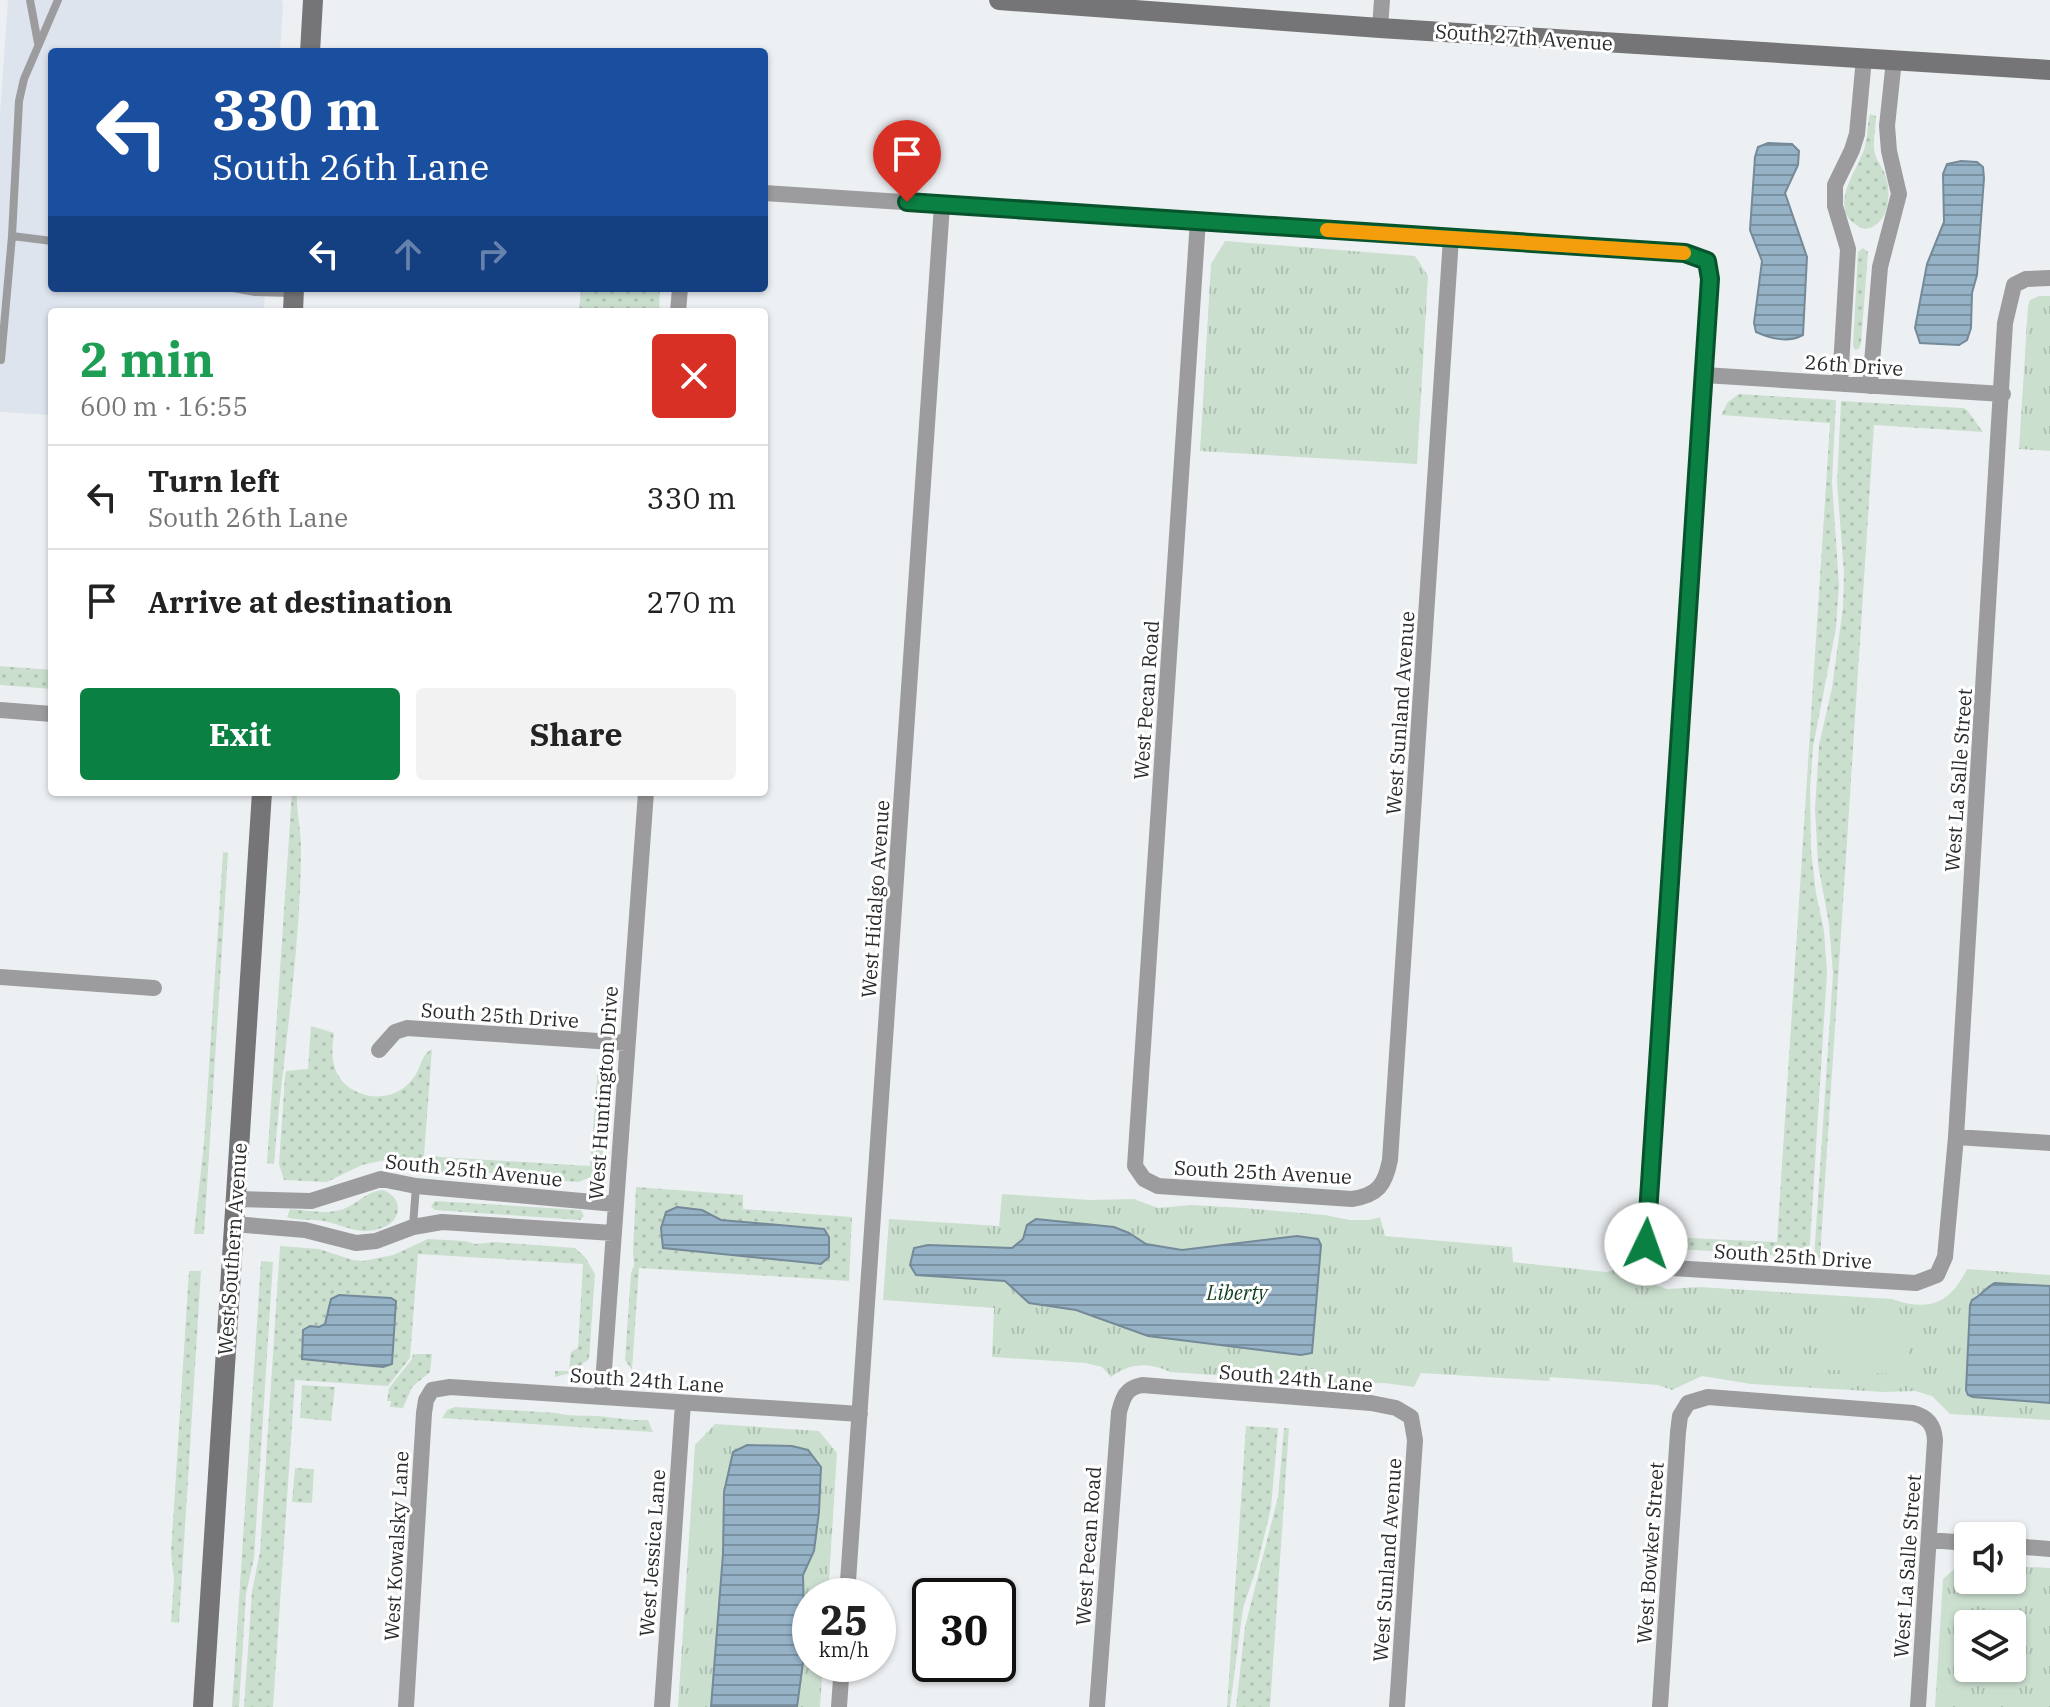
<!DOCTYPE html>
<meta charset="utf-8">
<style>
:root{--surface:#fff;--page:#f2f2f2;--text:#222;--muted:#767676;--line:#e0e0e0;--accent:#0b8043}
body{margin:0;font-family:"IBM Plex Serif",serif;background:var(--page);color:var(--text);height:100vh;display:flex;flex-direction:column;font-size:30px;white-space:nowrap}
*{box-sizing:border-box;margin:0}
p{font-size:26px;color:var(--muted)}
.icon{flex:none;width:44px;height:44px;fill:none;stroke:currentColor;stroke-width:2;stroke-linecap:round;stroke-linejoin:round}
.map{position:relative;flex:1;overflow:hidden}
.side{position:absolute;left:48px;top:308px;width:720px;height:488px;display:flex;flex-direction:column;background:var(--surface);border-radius:8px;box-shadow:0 2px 6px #0004}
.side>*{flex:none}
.hud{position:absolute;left:48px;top:48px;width:720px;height:244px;border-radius:8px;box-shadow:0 2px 6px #0004;background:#1a4fa0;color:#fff;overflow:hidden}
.buttons{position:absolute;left:1954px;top:1522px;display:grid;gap:16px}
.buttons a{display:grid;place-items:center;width:72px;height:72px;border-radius:8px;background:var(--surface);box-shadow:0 2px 6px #0004;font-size:40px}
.speed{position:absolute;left:792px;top:1578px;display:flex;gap:16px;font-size:40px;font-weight:700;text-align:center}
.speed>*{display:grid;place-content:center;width:104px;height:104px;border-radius:50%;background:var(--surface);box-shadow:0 2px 6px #0004;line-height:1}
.speed small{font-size:20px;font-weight:400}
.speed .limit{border:4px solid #111;border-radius:12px;background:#fff;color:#111}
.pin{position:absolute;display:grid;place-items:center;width:68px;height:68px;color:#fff;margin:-82px -34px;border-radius:50% 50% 50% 0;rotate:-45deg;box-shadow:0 0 8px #0007}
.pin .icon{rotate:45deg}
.me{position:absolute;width:88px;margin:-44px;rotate:3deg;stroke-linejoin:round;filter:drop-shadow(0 0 6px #0008)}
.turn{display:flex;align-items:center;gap:28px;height:168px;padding:0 32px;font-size:36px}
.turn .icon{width:104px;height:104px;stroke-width:2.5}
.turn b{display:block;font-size:56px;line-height:68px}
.lanes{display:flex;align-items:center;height:76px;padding:0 32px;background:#0003;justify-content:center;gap:40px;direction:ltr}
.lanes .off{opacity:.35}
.round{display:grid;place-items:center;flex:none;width:84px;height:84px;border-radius:8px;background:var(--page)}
.headline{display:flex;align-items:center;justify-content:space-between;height:136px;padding:0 32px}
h1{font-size:48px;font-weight:700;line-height:60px;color:#1e9e55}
.primary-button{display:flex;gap:16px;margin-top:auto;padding:16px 32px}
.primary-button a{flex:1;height:92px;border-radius:8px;background:var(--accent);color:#fff;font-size:32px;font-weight:700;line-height:92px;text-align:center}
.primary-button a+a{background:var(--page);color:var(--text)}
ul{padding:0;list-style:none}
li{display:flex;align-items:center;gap:24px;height:104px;padding:0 32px;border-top:2px solid var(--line)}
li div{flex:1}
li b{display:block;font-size:30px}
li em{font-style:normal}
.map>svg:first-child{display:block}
</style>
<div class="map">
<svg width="2050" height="1707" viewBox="0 0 2050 1707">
<defs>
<pattern id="grass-dots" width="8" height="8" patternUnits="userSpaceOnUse" patternTransform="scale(2)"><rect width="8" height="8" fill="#cbdfcf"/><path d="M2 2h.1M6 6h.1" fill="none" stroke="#aec0b2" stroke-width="1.8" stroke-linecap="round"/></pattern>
<pattern id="park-tufts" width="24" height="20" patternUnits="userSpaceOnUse" patternTransform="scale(2)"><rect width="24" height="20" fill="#cbdfcf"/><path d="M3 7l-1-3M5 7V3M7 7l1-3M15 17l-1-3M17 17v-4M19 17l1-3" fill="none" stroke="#aec0b2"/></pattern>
<pattern id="water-rules" width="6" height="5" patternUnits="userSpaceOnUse" patternTransform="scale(2)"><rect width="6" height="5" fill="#95b2c6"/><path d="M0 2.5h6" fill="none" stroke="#7a91a1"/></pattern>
</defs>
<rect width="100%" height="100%" fill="#edf0f3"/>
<path fill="#dee4ee" d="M8,0h274l1,7 -3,45h-228v236h213l-1,24h-212v103l-52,-3v-297z"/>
<path fill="url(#grass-dots)" d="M1870,114l6,2c0,12 -4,27 -1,38 2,8 9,15 11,23 6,19 2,49 -21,52 -44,-16 -6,-59 0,-83 3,-11 2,-22 5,-32z
M1863,248l5,4 -7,92 -2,5 -4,1 -2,-4 5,-94z
M581,288h79l-1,24h-80z
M1739,394l97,6 -4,82 7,103 -3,43 -23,119 -3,42 1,61 5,43 8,38 3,42 -18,285 -23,-5 -1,3 -105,-7 -11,-5 -4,-7 112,5 53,-819 -109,-8 7,-13z
M1841,401l122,7 4,2 16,22 -109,-7 -54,833h-6l19,-285 -4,-49 -11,-60 -3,-55 4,-64 13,-57 11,-81 1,-34 -7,-90z
M0,666l52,4v19l-52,-4z
M292,792h5c-1,18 4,37 4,55 0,106 -19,211 -27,317l-7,-1z
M223,852l5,1 -24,381h-10l10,-91z
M311,1026l23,7c-3,19 -3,38 12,52 22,18 55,15 70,-11 5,-9 6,-20 16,-25l-8,107 166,10 8,-100 10,13 -6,93 -23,10 -79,-5 -6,-4h-53l-29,-10 -27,-3 -23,5 -35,17 -43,-2 -5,-16 6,-87 1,-6 22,-2z
M636,1187l107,8v14l109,8 -3,64 -210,-13 -7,102 -7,-10 6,-87 3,-8 -1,-14z
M383,1190c8,3 15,9 15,18 0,9 -6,16 -14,19 -23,10 -37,-1 -60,-6 -12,-2 -25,0 -37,-4l3,-8c18,1 41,7 58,-2 13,-7 21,-16 35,-17z
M435,1201l146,9 3,6 -4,4 -145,-10 -4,-4z
M428,1239l37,2 10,3 20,-2 80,6 10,9 10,17 -6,85 -19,14 -15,4v-6h14l2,-19 7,-4 5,-84 -165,-10 -8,104 -22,28 -93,-6 -22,327h-29l8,-116 8,-39 20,-306 39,3 34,11 10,1 30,-6z
M261,1261l12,1 -19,296 -8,36 -7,113h-7z
M189,1271h12l-22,352 -8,-1 3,-43 -3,-26z
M413,1354h19l-2,18 -18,15 -9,21 -13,-1 1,-6h-4l2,-13 23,-29z
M302,1385l33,2 -4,34 -31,-3z
M455,1407l102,6c13,4 25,2 39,3 18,1 34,5 52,4l5,12 -211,-14 5,-8z
M1246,1426l32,2 -7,80 -15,62 -13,38 -13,99h-3z
M1284,1428h5l-19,279h-34l9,-80 33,-130z
M295,1468l19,1 -2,34 -20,-1z"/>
<path fill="url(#park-tufts)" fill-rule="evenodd" d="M1225,241l190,15 13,20 -11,188 -217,-13 11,-187z
M2039,296h11v155l-31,-2 9,-143 2,-6z
M1002,1194l88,6 44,-1 24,9 33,-3 53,3 81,7 25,5h19l11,-3 5,19 127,11 1,15 93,10 24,-6 17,16 20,7 32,-2 193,12c36,13 58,5 75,-30l83,6v145l-100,-6 -18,-18 -17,-5 -32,1 -132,-8 -49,-8 -30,14 -14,-5 -108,-8 -1,4 -128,-8 -7,14 -30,-4 -36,1 -178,-12c-21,-10 -40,-9 -59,5l-9,-10 -17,-4 -93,-6 2,-49 -111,-8 6,-81 110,7z
M715,1424l104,7 18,22 -9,143h-18v68h13l-3,43h-142l17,-262z
M1961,1563h7v17h44v-14l38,2v139h-115l8,-128zM2012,1624v44h-44v-44z"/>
<path fill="#cbdfcf" d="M1822,1314l89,6 -4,55 -89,-6z"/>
<path fill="url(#water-rules)" stroke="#758a98" stroke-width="2" d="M1768,143l24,1 7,7 -1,14 -13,28 22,64 -4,78c-15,8 -31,4 -47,-3l-2,-9 8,-62 -12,-31 5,-73 3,-10z
M1961,161l16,1 6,5 1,11 -7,97 -5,18 -1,35 -4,12 -8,5 -39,-2 -5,-15 12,-64 17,-42 -1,-48 4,-10z
M677,1207l25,3 19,10 103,9 5,8v20l-8,7 -158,-16 -2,-20 5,-16z
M1036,1219l78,8 15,6 17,11 36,6 115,-14 21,3 3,6 -9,108 -11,2 -153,-19 -72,-26 -47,-7 -24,-22 -89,-6 -6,-10 4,-17 14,-3 84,3 11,-9 4,-14z
M1995,1283l55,3v117l-77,-6 -5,-2 -2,-5 4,-85 2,-5c9,-4 13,-12 23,-17z
M339,1295l52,3 5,3 -4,63 -9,3 -81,-8 1,-29 7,-4 9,1 6,-3 6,-25z
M747,1445l45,1 16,4 13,17 -2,45 -5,39 -11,24 2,73 -8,59h-86l12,-153 1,-62 9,-40z"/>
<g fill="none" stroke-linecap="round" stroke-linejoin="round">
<path stroke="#9c9c9e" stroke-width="8" d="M30,0l8,43
M12,236l40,5
M233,288l22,4 37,1
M1,360l11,-124 7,-135 5,-22 34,-79
M413,1226l3,-40"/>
<path stroke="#9c9c9e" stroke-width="16" d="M1380,28l2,-28
M764,193l921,60 11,2 11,6 3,18 -64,956c0,18 7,30 26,33l244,15 21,-8 8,-18 11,-120 49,-814 9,-38 12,-6 24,-1
M1198,220l-63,946 9,13 14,7 194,13c26,-4 33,-14 38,-39l61,-922
M678,312l2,-24
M1704,375l299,19
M1840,384l8,-135 -13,-43v-21l17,-35 5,-16 7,-76
M1870,386l10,-119 19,-73 -10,-43 -2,-25 7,-66
M0,710l52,4
M0,977l154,11
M379,1050l16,-18 12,-4 220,15
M1956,1137l94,6
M236,1199l75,2 70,-22 35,7 199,18
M234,1224l71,6 51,13 20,-2 37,-14 29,-5 171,11
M602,1397l44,-605
M1929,1540l39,3
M2012,1546l38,3
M847,1596l95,-1391
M406,1707l18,-294 2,-13 6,-10 18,-3 410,27
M662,1707l21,-304
M839,1707l3,-43
M1097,1707l22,-295c4,-15 7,-24 23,-27l229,18 25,5 15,9 4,23 -18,267
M1660,1707l18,-275 2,-16 8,-13 20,-6 205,16c15,4 21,12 22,27l-17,267"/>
<path stroke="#757477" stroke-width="20" d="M999,0l381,28 670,42
M310,52l3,-52
M293,312l1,-24
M203,1707l59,-915"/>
</g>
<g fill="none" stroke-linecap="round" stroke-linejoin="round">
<defs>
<path id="route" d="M907,202l778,51 22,8 3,18 -64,965"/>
</defs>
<use href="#route" stroke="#07532c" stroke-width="20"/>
<use href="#route" stroke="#0b8043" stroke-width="14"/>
<path stroke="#f59e0b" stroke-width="14" d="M1327,230l357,23"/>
</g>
<g text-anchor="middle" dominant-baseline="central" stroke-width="6" stroke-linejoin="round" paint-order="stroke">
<g font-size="20" fill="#2a2b2c" stroke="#fff">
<text transform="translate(1524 37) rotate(4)">South 27th Avenue</text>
<text transform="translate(1854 365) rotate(4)">26th Drive</text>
<text transform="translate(1146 700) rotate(-86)">West Pecan Road</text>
<text transform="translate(1400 713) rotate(-86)">West Sunland Avenue</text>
<text transform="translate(1958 780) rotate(-86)">West La Salle Street</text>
<text transform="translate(875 899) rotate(-86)">West Hidalgo Avenue</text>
<text transform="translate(500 1015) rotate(4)">South 25th Drive</text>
<text transform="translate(603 1093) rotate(-86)">West Huntington Drive</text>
<text transform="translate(474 1170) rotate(6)">South 25th Avenue</text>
<text transform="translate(1263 1172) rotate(3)">South 25th Avenue</text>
<text transform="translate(232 1249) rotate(-86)">West Southern Avenue</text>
<text transform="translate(1793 1256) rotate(4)">South 25th Drive</text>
<text transform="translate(1296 1378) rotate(5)">South 24th Lane</text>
<text transform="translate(647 1380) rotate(4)">South 24th Lane</text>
<text transform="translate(396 1546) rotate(-87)">West Kowalsky Lane</text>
<text transform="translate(1088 1546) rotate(-86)">West Pecan Road</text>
<text transform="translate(652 1553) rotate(-86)">West Jessica Lane</text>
<text transform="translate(1650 1553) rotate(-86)">West Bowker Street</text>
<text transform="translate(1387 1560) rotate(-86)">West Sunland Avenue</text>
<text transform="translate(1907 1566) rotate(-86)">West La Salle Street</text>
</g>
<g font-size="20" font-style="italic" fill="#0f3d1e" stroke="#fff">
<text x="1237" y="1292">Liberty</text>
</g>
</g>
</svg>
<div class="buttons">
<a><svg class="icon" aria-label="sound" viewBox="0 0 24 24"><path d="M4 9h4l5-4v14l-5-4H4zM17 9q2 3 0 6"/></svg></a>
<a><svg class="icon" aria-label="layers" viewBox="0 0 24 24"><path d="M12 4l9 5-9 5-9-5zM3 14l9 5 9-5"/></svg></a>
</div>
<div class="speed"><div>25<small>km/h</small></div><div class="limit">30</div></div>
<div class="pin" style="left:907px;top:202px;background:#d93025"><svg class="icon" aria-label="arrive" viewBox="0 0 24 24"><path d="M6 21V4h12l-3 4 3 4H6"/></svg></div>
<svg class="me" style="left:1646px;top:1244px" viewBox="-20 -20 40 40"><circle r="19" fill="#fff"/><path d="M0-13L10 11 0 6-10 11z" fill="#0b8043"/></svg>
<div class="hud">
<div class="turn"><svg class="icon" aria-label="left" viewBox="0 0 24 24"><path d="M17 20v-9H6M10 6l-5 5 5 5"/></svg><div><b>330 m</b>South 26th Lane</div></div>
<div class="lanes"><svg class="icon" aria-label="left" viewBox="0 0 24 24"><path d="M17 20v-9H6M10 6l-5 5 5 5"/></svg><svg class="icon off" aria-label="ahead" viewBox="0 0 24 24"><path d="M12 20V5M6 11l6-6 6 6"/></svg><svg class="icon off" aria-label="right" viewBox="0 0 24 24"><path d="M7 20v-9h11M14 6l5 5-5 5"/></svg></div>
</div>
<section class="side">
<div class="headline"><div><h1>2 min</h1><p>600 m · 16:55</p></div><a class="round" style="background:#d93025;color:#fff"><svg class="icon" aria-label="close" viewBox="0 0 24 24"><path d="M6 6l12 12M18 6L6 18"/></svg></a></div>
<ul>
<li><svg class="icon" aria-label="left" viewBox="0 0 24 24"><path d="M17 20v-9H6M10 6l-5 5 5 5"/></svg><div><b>Turn left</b><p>South 26th Lane</p></div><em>330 m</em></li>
<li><svg class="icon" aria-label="arrive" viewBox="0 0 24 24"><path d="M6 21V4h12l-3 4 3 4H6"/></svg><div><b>Arrive at destination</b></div><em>270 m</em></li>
</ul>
<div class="primary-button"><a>Exit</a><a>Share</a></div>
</section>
</div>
